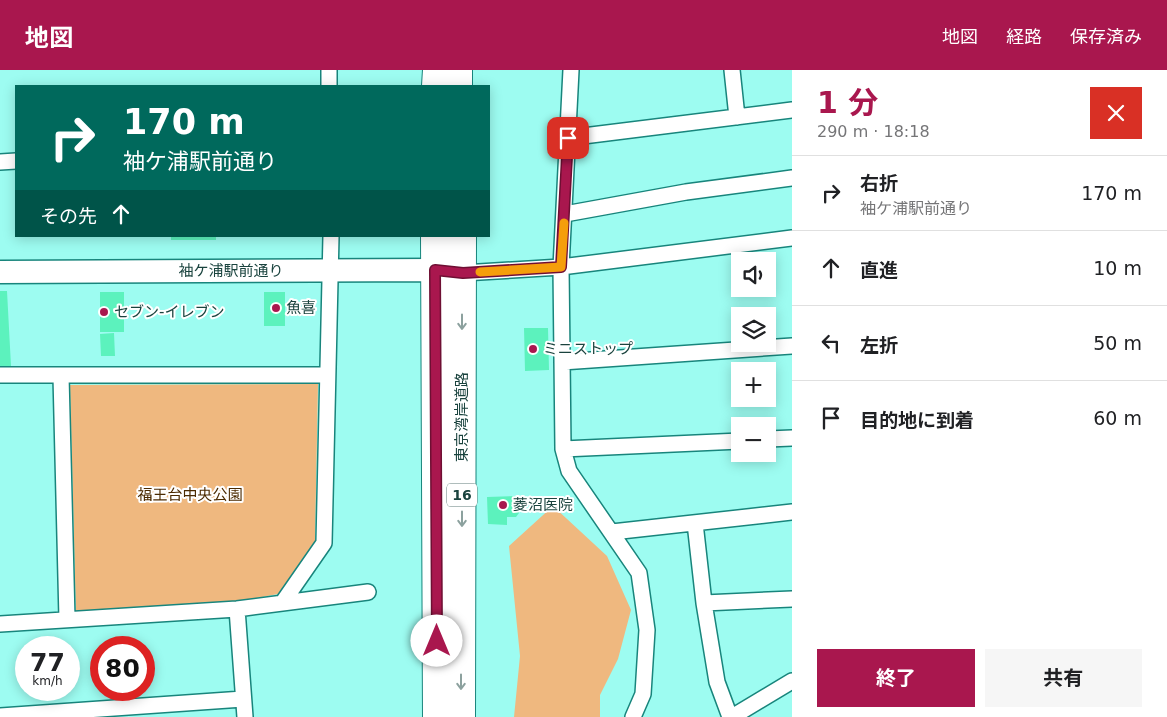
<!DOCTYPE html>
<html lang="ja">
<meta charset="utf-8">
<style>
:root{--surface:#fff;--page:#f6f6f6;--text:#202124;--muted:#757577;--line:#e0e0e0;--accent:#a9174e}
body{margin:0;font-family:"DejaVu Sans","Noto Sans JP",sans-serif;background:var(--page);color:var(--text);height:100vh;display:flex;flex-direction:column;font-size:19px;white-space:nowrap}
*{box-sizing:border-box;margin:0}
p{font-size:16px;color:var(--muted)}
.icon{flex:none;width:28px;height:28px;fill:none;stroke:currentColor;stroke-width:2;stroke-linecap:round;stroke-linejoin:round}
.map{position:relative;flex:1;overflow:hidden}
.panel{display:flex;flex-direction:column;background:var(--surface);width:375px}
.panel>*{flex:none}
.banner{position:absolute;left:15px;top:15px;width:475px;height:152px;border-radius:0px;box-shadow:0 2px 12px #0003;background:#00695c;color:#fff;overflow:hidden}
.tools{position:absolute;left:731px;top:182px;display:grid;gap:10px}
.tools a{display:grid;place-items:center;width:45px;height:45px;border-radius:0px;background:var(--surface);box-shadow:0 2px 12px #0003;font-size:25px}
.speed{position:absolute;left:15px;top:566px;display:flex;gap:10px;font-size:25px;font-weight:700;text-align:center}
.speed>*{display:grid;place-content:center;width:65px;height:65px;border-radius:50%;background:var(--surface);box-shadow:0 2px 12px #0003;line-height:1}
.speed small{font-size:12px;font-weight:400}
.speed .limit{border:8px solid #d22;background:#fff;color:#111}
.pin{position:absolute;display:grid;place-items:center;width:42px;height:42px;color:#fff;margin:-21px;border-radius:10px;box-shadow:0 2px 8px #0006}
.me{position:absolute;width:55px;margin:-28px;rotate:0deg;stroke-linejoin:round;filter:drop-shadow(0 0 4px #0008)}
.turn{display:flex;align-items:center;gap:18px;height:105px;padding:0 25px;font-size:22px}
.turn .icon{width:65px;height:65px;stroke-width:2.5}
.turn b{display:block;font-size:35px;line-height:42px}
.then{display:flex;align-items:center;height:48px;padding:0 25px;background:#0003;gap:10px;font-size:19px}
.round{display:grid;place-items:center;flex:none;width:52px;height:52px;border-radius:0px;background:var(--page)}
.headline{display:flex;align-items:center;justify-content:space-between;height:85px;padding:0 25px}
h1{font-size:30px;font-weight:700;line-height:38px;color:var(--accent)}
.action{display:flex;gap:10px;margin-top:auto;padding:10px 25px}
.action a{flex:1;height:58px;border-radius:0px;background:var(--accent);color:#fff;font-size:20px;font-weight:700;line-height:58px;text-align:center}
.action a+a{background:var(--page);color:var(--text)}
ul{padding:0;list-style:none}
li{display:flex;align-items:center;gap:15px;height:75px;padding:0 25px;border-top:1px solid var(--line)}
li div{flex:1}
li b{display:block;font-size:19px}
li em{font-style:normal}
header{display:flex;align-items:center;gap:30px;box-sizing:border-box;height:70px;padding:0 25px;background:var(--accent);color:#fff}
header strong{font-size:24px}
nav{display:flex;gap:28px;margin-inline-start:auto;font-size:18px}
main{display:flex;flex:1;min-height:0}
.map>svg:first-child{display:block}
</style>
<header>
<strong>地図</strong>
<nav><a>地図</a><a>経路</a><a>保存済み</a></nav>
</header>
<main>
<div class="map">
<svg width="792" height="647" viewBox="0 0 792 647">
<rect width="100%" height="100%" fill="#9dfcf1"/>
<path fill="#efb87f" d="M318,314l-3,157 -37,53 -53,10 -149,11 -6,-230z
M553,436l54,50 24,54 -13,49 -18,36v22h-86l6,-61 -11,-110z"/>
<path fill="#5cf2bd" d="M171,166h45v4h-45z
M0,221h7l4,75 -11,1z
M100,222h24v40h-24z
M264,222h21v34h-21z
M524,258h24l1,42 -24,1z
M114,263l1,23h-14l-1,-22z
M520,426l-1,17 -3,4h-9v8l-19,-1 -1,-27z"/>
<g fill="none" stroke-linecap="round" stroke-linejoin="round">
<defs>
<path id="street" d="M329,0v16
M571,0l-10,197 2,182 6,22 70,102 8,57 -4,64 -10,23
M732,0l5,47
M567,68l225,-28
M0,92l16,-1
M565,144l121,-22 106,-14
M463,203l98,-6 231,-29
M562,292l230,-16
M0,305h327
M61,306l6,243
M768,369l24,-1
M563,379l177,-8
M695,453l9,80 13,79 13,35
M612,462l180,-20
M283,532l41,-59 7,-307
M704,533l88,-4
M237,539l8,108
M0,554l237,-15 131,-17
M0,646l243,-17
M732,647l60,-36"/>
<path id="secondary" d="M0,202l435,-2 17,2"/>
<path id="highway" d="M458,0v16
M436,16l1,-16
M435,166l2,481
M461,647l1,-481"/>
</defs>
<use href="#street" stroke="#18857c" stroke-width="18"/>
<use href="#secondary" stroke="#18857c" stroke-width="25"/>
<use href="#highway" stroke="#18857c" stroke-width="30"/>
<use href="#street" stroke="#fff" stroke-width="15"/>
<use href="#secondary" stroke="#fff" stroke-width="22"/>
<use href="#highway" stroke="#fff" stroke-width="28"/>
</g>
<defs><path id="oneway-shaft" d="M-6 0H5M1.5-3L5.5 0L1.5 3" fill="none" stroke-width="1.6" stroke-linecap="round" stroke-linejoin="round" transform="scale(1.25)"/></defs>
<g stroke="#8ca19e">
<use href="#oneway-shaft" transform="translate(462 252) rotate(90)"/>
<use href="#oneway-shaft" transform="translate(462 449) rotate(90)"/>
<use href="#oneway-shaft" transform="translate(461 612) rotate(90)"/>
</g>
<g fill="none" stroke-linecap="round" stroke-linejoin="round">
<defs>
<path id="route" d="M437,571l-2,-371 28,3 98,-6 7,-129"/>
</defs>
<use href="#route" stroke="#6e0f33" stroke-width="12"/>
<use href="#route" stroke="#a9174e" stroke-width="9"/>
<path stroke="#f59e0b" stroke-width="9" d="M480,202l81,-5 3,-44"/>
</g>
<g fill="#a9174e" stroke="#fff" stroke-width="2">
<circle cx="276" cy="238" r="5"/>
<circle cx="104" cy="242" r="5"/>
<circle cx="533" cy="279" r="5"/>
<circle cx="503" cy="435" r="5"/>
</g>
<g text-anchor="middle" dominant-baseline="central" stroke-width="4" stroke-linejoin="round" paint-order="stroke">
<rect fill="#fff" stroke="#5f7b78" stroke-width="1" x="447" y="413.5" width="30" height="23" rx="4"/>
<g font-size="14" font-weight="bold" fill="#1a433e">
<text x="462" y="425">16</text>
</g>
<g font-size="15" fill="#1a433e" stroke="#fff">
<text x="231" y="201">袖ケ浦駅前通り</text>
<text transform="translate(462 347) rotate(-90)">東京湾岸道路</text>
</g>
<g font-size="15" fill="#1a433e" stroke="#fff" text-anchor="start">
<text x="286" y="238">魚喜</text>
<text x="114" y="242">セブン-イレブン</text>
<text x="543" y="279">ミニストップ</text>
<text x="513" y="435">菱沼医院</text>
</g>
<g font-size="15" fill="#4b2a00" stroke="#fff">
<text x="190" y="425">福王台中央公園</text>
</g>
</g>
</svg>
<div class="tools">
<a><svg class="icon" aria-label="sound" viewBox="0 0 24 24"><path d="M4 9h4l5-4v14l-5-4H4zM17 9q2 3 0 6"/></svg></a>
<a><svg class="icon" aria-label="layers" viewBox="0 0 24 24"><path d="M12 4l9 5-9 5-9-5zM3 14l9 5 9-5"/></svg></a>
<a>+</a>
<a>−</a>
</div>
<div class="speed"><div>77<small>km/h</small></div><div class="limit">80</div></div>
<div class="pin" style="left:568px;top:68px;background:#d93025"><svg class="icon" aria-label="arrive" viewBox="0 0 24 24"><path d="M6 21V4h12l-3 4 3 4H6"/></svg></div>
<svg class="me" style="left:437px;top:571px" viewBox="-20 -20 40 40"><circle r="19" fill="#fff"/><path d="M0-13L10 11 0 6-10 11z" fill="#a9174e"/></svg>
<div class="banner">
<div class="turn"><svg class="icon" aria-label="right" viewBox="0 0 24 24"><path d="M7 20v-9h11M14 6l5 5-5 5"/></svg><div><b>170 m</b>袖ケ浦駅前通り</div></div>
<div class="then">その先<svg class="icon" aria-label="ahead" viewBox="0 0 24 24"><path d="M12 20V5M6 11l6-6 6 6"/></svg></div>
</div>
</div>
<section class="panel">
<div class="headline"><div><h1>1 分</h1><p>290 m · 18:18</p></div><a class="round" style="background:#d93025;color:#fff"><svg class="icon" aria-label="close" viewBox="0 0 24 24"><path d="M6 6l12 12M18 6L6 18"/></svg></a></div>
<ul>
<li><svg class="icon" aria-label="right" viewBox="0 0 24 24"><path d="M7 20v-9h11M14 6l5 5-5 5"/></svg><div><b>右折</b><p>袖ケ浦駅前通り</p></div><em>170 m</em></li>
<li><svg class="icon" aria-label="ahead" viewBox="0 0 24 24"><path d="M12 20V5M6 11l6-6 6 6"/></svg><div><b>直進</b></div><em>10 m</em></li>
<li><svg class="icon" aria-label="left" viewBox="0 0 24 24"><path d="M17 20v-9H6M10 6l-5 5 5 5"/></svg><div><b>左折</b></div><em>50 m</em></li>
<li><svg class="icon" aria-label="arrive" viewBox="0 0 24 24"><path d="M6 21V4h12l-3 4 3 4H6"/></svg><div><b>目的地に到着</b></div><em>60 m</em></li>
</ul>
<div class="action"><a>終了</a><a>共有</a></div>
</section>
</main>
